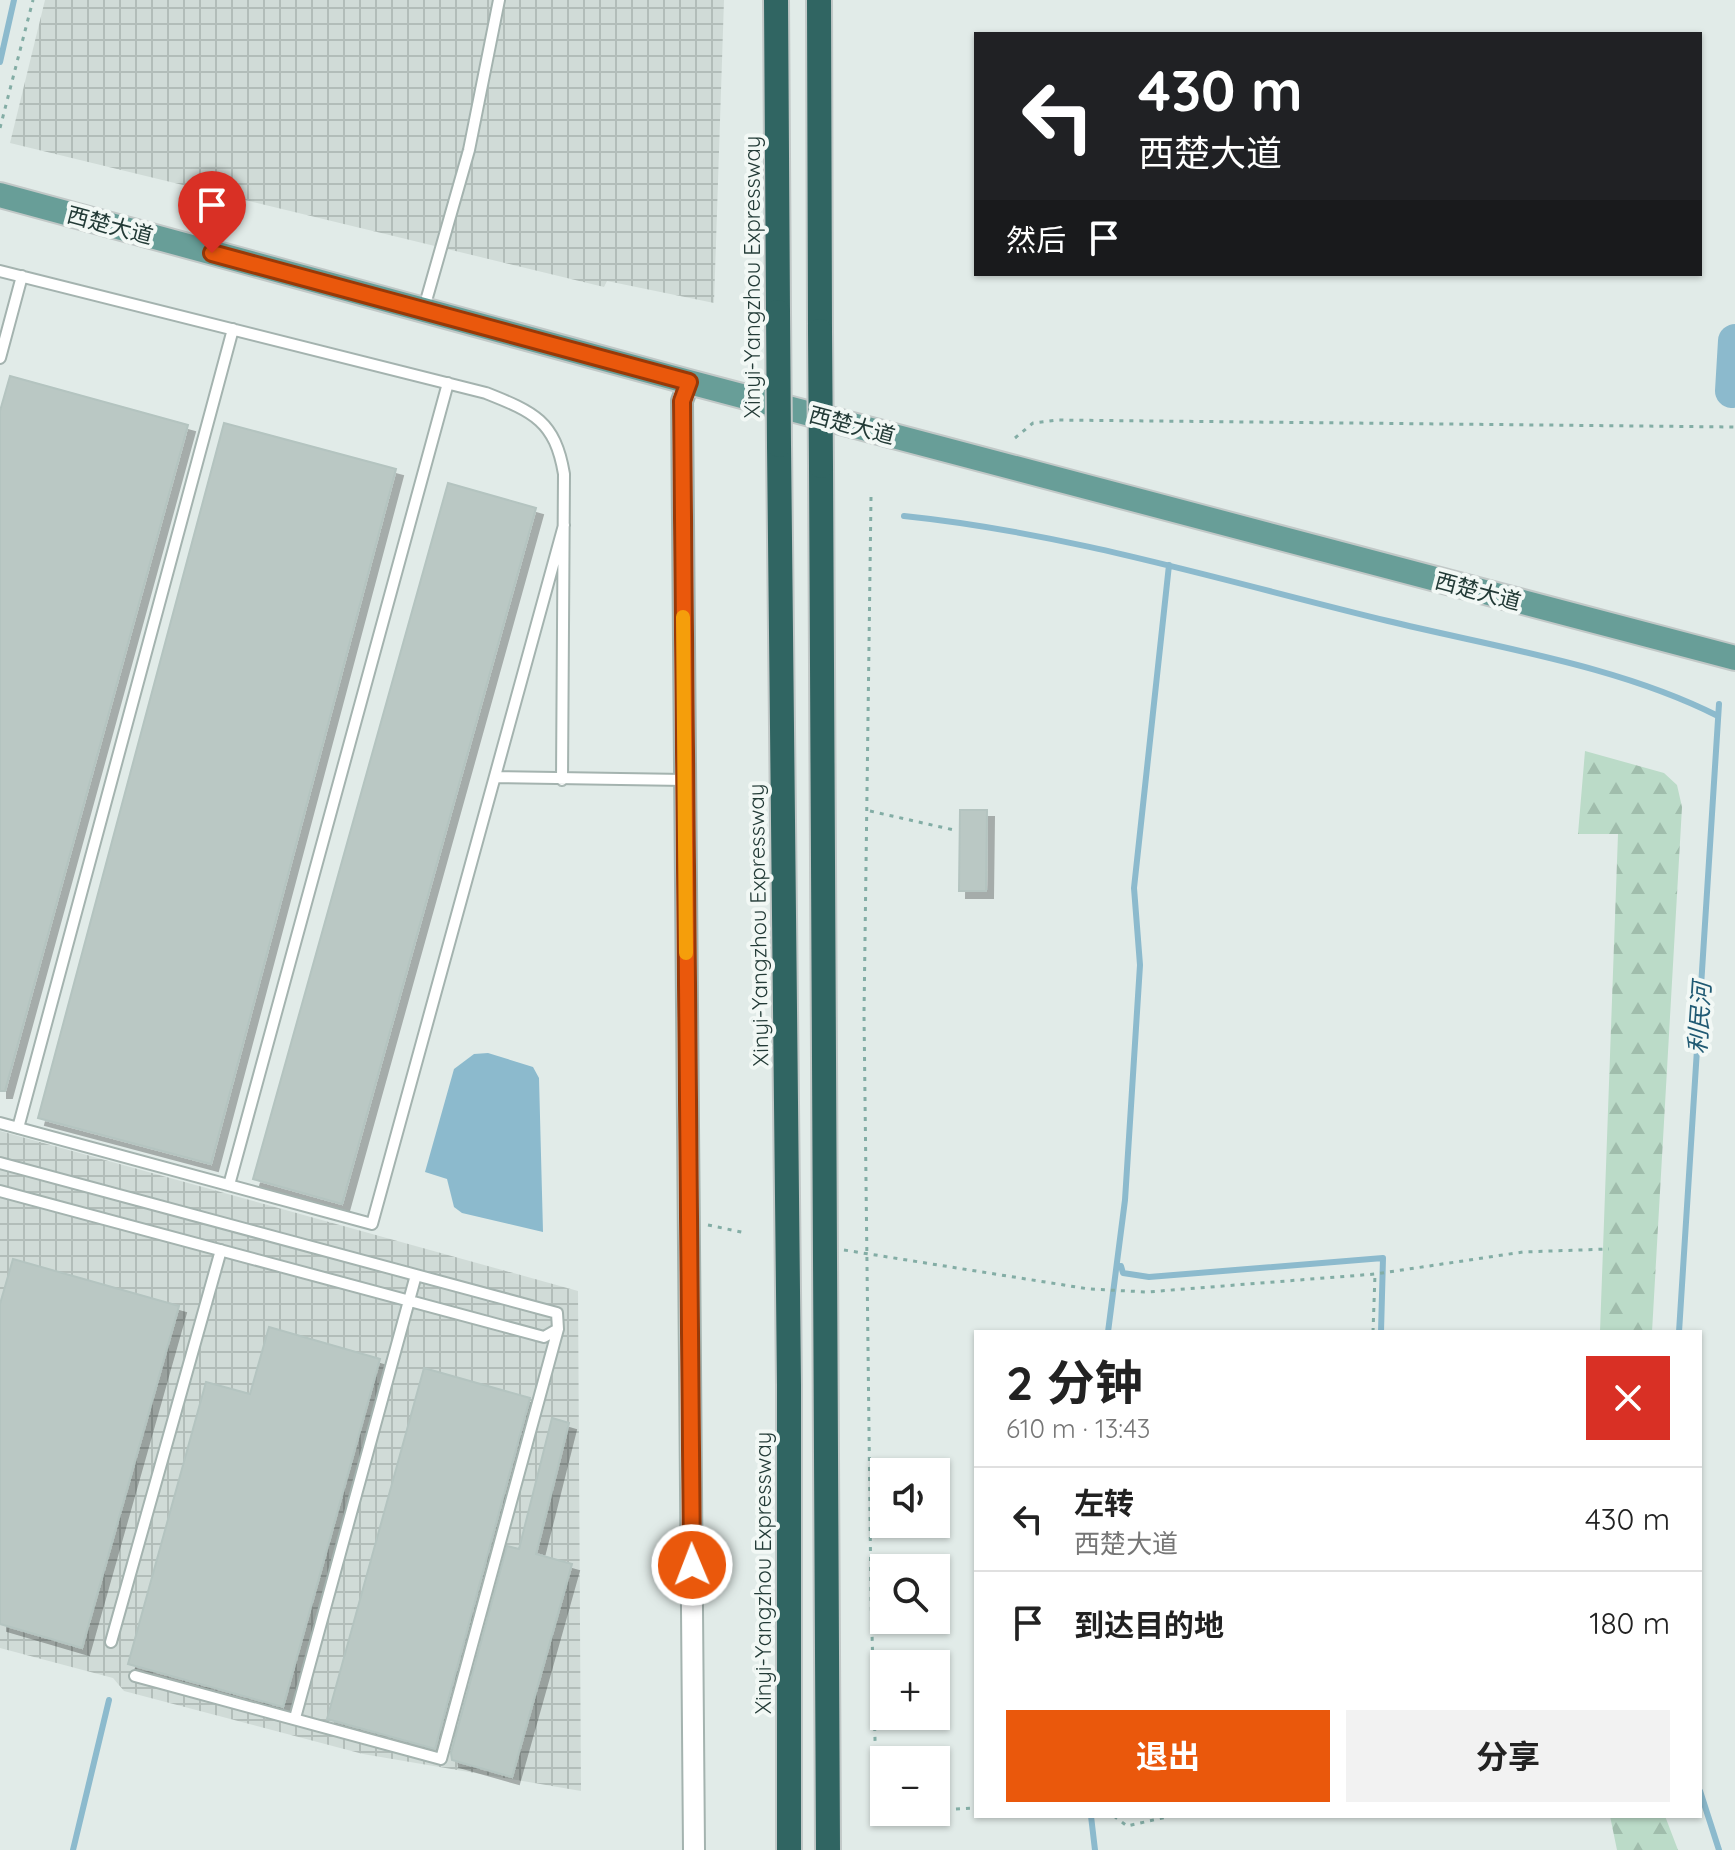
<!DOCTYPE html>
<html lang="zh">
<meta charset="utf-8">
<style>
:root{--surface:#fff;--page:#f2f2f2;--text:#222;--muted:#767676;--line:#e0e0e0;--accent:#ea580c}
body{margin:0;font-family:Quicksand,"Noto Sans SC",sans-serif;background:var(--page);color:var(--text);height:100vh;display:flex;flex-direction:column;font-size:30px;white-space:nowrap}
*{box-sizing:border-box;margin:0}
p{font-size:26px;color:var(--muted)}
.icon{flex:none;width:44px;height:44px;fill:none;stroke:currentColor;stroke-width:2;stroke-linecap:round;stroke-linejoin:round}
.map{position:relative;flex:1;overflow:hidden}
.side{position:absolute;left:974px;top:1330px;width:728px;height:488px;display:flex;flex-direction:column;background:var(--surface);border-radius:0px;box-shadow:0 2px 6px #0004}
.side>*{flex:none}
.guide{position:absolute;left:974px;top:32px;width:728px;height:244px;border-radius:0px;box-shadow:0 2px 6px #0004;background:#202124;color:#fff;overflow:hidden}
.tools{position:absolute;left:870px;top:1458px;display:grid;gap:16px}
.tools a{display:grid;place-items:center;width:80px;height:80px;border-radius:0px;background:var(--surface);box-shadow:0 2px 6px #0004;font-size:40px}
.pin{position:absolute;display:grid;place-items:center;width:68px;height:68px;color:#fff;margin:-82px -34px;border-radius:50% 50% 50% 0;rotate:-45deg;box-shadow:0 0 8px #0007}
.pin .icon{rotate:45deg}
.me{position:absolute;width:88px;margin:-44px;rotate:359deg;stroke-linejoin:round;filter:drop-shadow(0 0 6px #0008)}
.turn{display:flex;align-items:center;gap:28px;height:168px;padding:0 32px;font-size:36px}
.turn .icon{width:104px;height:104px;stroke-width:2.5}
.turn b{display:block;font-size:56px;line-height:68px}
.then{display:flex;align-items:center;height:76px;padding:0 32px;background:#0003;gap:16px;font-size:30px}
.round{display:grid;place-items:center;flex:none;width:84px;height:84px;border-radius:0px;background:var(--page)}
.head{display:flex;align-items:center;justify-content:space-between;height:136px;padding:0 32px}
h1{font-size:48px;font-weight:700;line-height:60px}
.primary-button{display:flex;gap:16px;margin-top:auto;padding:16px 32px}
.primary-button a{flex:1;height:92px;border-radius:0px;background:var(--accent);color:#fff;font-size:32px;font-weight:700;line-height:92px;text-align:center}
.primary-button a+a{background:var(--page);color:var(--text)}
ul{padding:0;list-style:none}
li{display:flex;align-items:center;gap:24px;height:104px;padding:0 32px;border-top:2px solid var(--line)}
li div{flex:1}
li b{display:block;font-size:30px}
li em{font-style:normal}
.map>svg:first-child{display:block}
</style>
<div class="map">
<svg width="1735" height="1850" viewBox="0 0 1735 1850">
<defs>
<pattern id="industrial-grid" width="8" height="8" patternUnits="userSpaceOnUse" patternTransform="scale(2)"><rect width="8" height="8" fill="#d0dbd7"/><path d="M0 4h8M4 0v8" fill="none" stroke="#b2bdb9"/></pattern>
<pattern id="forest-firs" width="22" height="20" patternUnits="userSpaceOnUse" patternTransform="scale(2)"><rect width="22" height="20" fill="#bbdbc8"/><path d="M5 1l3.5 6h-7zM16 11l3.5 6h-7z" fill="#a0bdac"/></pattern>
<filter id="shadow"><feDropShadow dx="7" dy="7" stdDeviation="0" flood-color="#0004"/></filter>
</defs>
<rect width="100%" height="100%" fill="#e1ebe8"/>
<path fill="url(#industrial-grid)" d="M45,0h679l-10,303 -107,-22 -3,6 -594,-144z
M0,1131l578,160 3,500 -218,-37 -239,-63 -11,-13 -113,-30z"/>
<path fill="url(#forest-firs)" d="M1585,751l79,22 13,12 5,22 -30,525h-52l18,-498h-40z
M1610,1816h55l13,34h-61z"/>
<path fill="#8cbacd" d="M488,1053l45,14 6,11 4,154 -81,-19 -8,-6 -7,-28 -22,-7 29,-103 20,-15z"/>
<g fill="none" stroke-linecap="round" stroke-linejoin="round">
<path stroke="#8cbacd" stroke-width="6" d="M0,62l14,-62
M904,516c165,17 323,66 484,105 107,26 232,45 330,95
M1121,1266l2,7 26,4 234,-19 -2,74
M1108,1332l17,-132 15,-235 -6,-77 35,-323
M1679,1332l40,-628
M1700,1791l19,59
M1091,1816l4,34
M73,1850l36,-150"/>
<path stroke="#8cbacd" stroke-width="34" d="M1732,391l3,-50"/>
</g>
<path fill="#bac8c4" stroke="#b4c4c0" stroke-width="2" filter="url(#shadow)" d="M10,376l178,49 -183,666h-5v-680z
M224,423l172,46 -185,695 -173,-46z
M448,483l88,25 -194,696 -89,-25z
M960,810h27l-1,81h-27z
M13,1259l166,47 -97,342 -82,-24v-320z
M269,1327l111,32 -97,348 -155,-43 78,-282 44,12z
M424,1368l106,30 -95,351 -108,-30z
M552,1418l17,5 -33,131 36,10 -60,213 -60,-17 -1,-7 56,-207 12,3z"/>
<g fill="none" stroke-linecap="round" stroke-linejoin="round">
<defs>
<path id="service" d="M0,271l486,122c48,19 69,28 78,81l-2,306
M424,308l45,-158 30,-150
M0,358l22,-82
M495,777l190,3
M0,1123l372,101 192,-699
M18,1128l215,-799
M0,1163l557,150 1,16 -14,8 -544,-146
M229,1185l219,-802
M111,1642l110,-392
M135,1676l306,83 117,-430
M295,1718l121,-443"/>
<path id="minor" d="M689,382l-7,19 12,1449"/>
<path id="primary" d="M0,195l689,187 1046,276"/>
<path id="motorway" d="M776,0l2,312
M819,0l1,331
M779,445l10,940v465
M821,466l7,1384"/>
</defs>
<use href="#service" stroke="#a4b3af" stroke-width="14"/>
<use href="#minor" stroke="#a4b3af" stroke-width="24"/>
<use href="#primary" stroke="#c1c8c7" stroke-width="28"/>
<use href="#motorway" stroke="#c1c8c7" stroke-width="28"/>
<path stroke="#83ada5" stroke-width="3" stroke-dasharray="4 6" stroke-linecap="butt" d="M0,128l33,-128
M1015,438l18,-15 24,-3 678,7
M871,497l-7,517 7,584 5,176 8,31
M870,811l84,19
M708,1225l38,8
M844,1250l245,39 58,3 228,-18 148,-22 86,-3
M1373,1332l2,-58
M936,1810l40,-2
M1114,1816l13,10 44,-10"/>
<use href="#service" stroke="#fff" stroke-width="10"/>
<use href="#minor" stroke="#fff" stroke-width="20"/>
<use href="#primary" stroke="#689e98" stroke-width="24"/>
<use href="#motorway" stroke="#306562" stroke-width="24"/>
<defs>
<path id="motorway-bridge" d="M778,312l1,133
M820,331l1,135"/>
</defs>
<use href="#motorway-bridge" stroke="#c1c8c7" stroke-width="28" stroke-linecap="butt"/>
<use href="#motorway-bridge" stroke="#306562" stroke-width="24"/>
</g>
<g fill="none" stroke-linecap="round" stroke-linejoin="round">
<defs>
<path id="route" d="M212,253l477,129 -7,19 10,1164"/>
</defs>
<use href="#route" stroke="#983908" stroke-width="20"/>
<use href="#route" stroke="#ea580c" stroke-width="14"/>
<path stroke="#f59e0b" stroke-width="14" d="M683,617l3,336"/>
</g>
<g text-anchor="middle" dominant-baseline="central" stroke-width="8" stroke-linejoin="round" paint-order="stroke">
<g font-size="22" fill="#233b37" stroke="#f2f8f5">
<text transform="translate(110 225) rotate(15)">西楚大道</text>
<text transform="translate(752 277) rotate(-90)">Xinyi-Yangzhou Expressway</text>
<text transform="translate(852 425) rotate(15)">西楚大道</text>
<text transform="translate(1478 591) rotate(15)">西楚大道</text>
<text transform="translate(758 925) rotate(-91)">Xinyi-Yangzhou Expressway</text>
<text transform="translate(763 1573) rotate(-90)">Xinyi-Yangzhou Expressway</text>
</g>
<g font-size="24" font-style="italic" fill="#205a73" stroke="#f2f8f5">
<text transform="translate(1699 1018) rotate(-86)">利民河</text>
</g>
</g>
</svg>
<div class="tools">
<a><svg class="icon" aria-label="sound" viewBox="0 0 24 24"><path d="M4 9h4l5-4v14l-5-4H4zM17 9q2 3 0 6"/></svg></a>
<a><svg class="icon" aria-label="search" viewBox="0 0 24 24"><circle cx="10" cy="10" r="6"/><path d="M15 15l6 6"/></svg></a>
<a>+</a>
<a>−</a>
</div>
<div class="pin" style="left:212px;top:253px;background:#d93025"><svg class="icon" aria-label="arrive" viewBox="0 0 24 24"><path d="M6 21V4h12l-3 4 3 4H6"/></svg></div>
<svg class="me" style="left:692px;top:1565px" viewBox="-20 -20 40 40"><circle r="17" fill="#ea580c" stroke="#fff" stroke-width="3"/><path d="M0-11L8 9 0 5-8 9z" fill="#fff"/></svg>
<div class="guide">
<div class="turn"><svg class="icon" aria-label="left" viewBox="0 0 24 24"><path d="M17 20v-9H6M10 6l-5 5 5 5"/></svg><div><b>430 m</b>西楚大道</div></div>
<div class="then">然后<svg class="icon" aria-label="arrive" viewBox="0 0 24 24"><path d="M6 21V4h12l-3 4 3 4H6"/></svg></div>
</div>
<section class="side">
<div class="head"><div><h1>2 分钟</h1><p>610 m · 13:43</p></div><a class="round" style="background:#d93025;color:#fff"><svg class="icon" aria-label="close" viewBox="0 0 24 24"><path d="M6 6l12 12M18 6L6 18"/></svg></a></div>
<ul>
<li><svg class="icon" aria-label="left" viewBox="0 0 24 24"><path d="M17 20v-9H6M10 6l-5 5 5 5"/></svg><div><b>左转</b><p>西楚大道</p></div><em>430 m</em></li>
<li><svg class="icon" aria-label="arrive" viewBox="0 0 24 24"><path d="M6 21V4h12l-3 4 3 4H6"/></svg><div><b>到达目的地</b></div><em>180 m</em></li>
</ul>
<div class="primary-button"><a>退出</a><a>分享</a></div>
</section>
</div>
